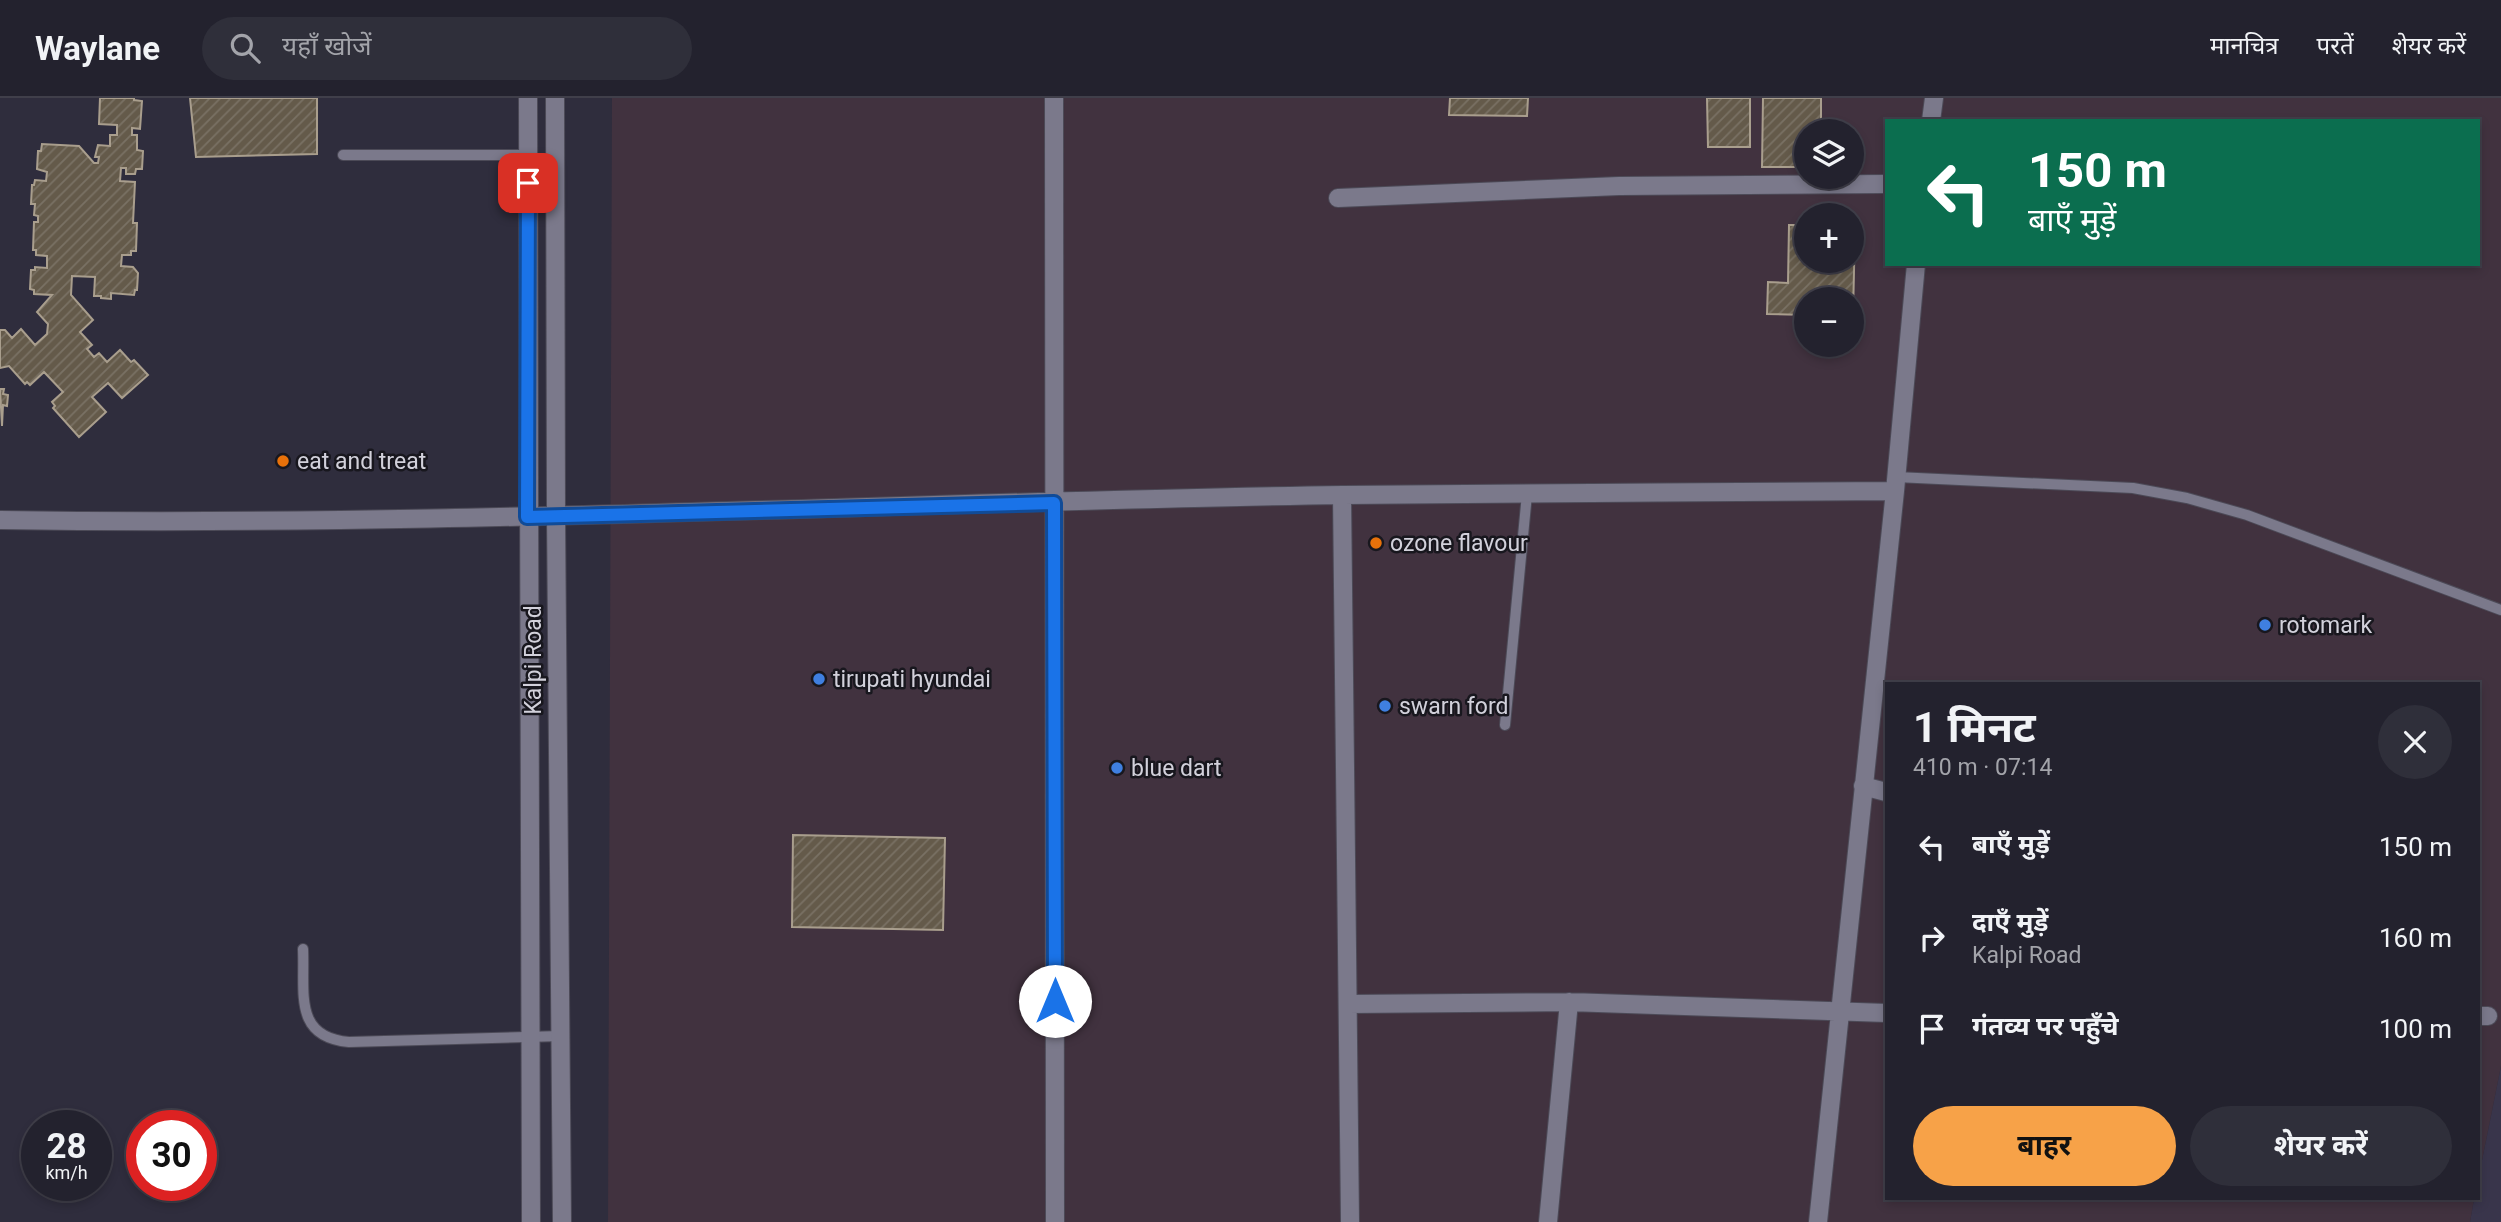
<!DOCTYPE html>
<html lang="hi">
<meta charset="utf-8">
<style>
:root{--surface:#23222e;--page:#2f2f3a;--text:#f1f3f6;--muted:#a3a4aa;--line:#403f4a;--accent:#f7a248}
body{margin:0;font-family:Roboto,"Noto Sans Devanagari",sans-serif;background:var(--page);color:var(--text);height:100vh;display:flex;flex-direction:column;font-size:26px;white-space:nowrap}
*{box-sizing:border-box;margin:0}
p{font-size:23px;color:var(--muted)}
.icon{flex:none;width:38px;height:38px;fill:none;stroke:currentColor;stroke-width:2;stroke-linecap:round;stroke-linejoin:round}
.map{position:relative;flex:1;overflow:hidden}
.sheet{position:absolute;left:1885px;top:584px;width:595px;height:518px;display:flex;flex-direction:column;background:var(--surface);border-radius:0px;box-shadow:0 4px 10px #0003,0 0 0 2px var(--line)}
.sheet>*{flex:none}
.top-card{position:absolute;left:1885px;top:21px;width:595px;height:147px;border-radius:0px;box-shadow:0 4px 10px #0003,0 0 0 2px var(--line);background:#0b6e4f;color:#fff;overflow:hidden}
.buttons{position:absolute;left:1794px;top:21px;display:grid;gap:14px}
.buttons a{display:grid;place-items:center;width:70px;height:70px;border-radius:50%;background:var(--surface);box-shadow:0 4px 10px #0003,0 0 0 2px var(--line);font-size:35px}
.speed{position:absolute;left:21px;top:1012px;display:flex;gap:14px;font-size:35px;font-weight:700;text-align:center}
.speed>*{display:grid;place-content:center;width:91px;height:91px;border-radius:50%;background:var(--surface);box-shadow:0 4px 10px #0003,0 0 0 2px var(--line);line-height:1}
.speed small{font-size:18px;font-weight:400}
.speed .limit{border:10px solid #d22;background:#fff;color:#111}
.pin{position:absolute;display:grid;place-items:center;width:60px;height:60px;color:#fff;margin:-30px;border-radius:14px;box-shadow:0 4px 10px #0006}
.me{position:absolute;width:77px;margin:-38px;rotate:0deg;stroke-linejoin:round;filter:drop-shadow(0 0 5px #0008)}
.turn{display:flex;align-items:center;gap:24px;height:147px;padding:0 28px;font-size:32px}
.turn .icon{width:91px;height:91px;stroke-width:2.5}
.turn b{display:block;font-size:49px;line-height:60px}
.round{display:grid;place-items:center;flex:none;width:74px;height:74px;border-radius:37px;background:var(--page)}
.head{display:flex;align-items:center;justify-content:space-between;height:119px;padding:0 28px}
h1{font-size:42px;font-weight:700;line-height:52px}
.action{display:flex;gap:14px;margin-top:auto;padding:14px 28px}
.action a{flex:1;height:80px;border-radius:42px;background:var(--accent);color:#111;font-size:28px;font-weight:700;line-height:80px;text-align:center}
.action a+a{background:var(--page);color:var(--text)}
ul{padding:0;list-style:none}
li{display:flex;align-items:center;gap:21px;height:91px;padding:0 28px}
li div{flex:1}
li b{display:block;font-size:26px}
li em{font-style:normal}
header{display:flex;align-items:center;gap:42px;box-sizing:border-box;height:98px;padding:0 35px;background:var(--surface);border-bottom:2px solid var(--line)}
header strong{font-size:33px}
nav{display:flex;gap:38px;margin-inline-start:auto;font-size:24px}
.search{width:490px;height:63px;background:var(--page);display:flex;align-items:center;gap:18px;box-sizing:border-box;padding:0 24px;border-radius:38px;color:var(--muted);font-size:26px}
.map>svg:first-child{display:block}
</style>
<header>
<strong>Waylane</strong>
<div class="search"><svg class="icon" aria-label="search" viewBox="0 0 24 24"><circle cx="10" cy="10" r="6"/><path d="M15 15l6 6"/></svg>यहाँ खोजें</div>
<nav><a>मानचित्र</a><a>परतें</a><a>शेयर करें</a></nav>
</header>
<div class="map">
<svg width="2501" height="1124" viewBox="0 0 2501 1124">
<defs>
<pattern id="building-hatch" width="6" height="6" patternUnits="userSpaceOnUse" patternTransform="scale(1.75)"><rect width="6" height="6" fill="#645a4a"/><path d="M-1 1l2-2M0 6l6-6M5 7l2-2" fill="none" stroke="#797164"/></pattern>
</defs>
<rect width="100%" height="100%" fill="#2f2d3d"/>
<path fill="#39354b" d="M2501,968v156h-31l4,-23h4v-19z"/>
<path fill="#41323f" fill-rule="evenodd" d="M612,0h1889v968l-23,114v-496h-592v515h588l-4,23h-1862zM1886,23h592v143h-592zM1806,33h46v46h-46zM1806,117h46v46h-46zM1806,201h46v46h-46z"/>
<path fill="url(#building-hatch)" stroke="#a99e8d" stroke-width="2" d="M100,0h34v2l8,1 -2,28 -8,-1v7h5v15l6,1 -1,18h-6l-1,5h-9v-6h-5l-1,13 15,1 -2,41h4l-1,28h-5v4h-9l-1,11 12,1 5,6 -1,17h-2l-1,5 -23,-2v6l-10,-1v-2h-7l1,-19 -23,-1 -1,19 22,25 -13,12 12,13 -5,4 7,8 5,-4 8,9 13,-12 11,12 3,-2 14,15 -26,23 -14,-15 -16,14 14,15 -27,25 -26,-29 2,-2 -3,-4 11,-10 -19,-20 -14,13 -3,-3 -2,2 -16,-18 -9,2v-38h5l7,8 9,-9 14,16 12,-11 1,-10 -11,-12 15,-17 -18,-1v-4l-4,-1 1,-19h4v-3l12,1v-12l-11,-1v-5h-3l1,-28h4v-6l-4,-1 1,-11h-4l1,-19h2l1,-5 11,1 1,-9 -10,-3 1,-18h3l1,-7 37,2 15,17h4l1,-6h-4l3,-12 12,1v-11h7v-10l-18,-1z
M190,0h127v56l-121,3z
M1450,0h78l-1,18 -78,-1z
M1707,0h43v49h-42z
M1763,0h58v33h-15v36h-44z
M1789,127h17v36h46v-35h3l-2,90 -1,-17h-46v16l-39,-1 1,-32 20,1z
M0,291h4l-1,5 5,1 -1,11 -4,-1 -1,21z
M793,737l152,3 -2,92 -151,-3z"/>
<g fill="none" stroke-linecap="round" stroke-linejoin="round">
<defs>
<path id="service" d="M343,57h185
M1896,379l237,11 54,10 60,17 254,95
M1505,627l22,-231
M303,851c2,44 -10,88 46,93l212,-6"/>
<path id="minor" d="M1054,0l1,1124
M1931,23l3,-23
M1338,100l281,-12 267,-2
M1342,397l8,727
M0,422c448,7 895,-18 1343,-25 184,-3 368,-2 552,-4
M1863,688l23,6
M1348,906l221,-2 317,11
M2478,918h10
M1548,1124l21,-220
M1818,1124l77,-731 21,-227"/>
<path id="secondary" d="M528,0l3,1124
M555,0l1,418 6,706"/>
</defs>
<use href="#service" stroke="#4c4a57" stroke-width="12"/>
<use href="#minor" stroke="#4c4a57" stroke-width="20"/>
<use href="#secondary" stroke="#4c4a57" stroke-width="20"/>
<use href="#service" stroke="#7b798b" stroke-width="10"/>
<use href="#minor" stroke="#7b798b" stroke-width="18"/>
<use href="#secondary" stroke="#7b798b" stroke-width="18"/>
</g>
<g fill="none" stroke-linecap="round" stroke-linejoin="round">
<defs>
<path id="route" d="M528,85l-1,334 527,-14 1,498"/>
</defs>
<use href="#route" stroke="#114b97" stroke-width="18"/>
<use href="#route" stroke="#1a73e8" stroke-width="12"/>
</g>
<g fill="#e8710a" stroke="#18171e" stroke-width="2.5">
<circle cx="283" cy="363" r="7"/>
<circle cx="1376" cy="445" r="7"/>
</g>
<g fill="#3f7fe0" stroke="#18171e" stroke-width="2.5">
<circle cx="2265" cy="527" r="7"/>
<circle cx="819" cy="581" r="7"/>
<circle cx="1385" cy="608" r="7"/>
<circle cx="1117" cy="670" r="7"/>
</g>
<g text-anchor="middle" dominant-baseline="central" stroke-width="5" stroke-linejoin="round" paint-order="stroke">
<g font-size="23" fill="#d2d1db" stroke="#18171e" text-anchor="start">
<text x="297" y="363">eat and treat</text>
<text x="1390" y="445">ozone flavour</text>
<text x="2279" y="527">rotomark</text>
<text x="833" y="581">tirupati hyundai</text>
<text x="1399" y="608">swarn ford</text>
<text x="1131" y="670">blue dart</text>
</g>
<g font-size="23" fill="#d2d1db" stroke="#18171e">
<text transform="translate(533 562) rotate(-90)">Kalpi Road</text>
</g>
</g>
</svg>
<div class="buttons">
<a><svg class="icon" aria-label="layers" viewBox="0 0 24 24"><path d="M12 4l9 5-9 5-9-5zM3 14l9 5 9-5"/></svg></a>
<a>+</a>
<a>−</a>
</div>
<div class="speed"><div>28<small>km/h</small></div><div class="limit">30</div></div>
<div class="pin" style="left:528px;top:85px;background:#d93025"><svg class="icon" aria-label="arrive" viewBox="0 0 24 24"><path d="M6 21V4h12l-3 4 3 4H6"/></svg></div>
<svg class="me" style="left:1055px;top:903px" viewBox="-20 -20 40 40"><circle r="19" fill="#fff"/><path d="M0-13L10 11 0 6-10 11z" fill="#1a73e8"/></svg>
<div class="top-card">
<div class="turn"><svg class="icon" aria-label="left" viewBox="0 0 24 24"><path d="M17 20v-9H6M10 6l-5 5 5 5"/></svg><div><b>150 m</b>बाएँ मुड़ें</div></div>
</div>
<section class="sheet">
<div class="head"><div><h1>1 मिनट</h1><p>410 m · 07:14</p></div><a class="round"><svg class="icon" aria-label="close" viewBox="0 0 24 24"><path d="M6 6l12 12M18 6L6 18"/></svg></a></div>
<ul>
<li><svg class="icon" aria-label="left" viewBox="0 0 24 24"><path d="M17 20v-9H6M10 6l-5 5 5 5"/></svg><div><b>बाएँ मुड़ें</b></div><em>150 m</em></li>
<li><svg class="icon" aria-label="right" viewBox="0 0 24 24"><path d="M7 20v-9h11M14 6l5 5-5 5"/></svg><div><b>दाएँ मुड़ें</b><p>Kalpi Road</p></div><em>160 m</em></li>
<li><svg class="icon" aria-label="arrive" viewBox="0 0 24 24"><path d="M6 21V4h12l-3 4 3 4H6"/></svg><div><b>गंतव्य पर पहुँचे</b></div><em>100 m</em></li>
</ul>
<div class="action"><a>बाहर</a><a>शेयर करें</a></div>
</section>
</div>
